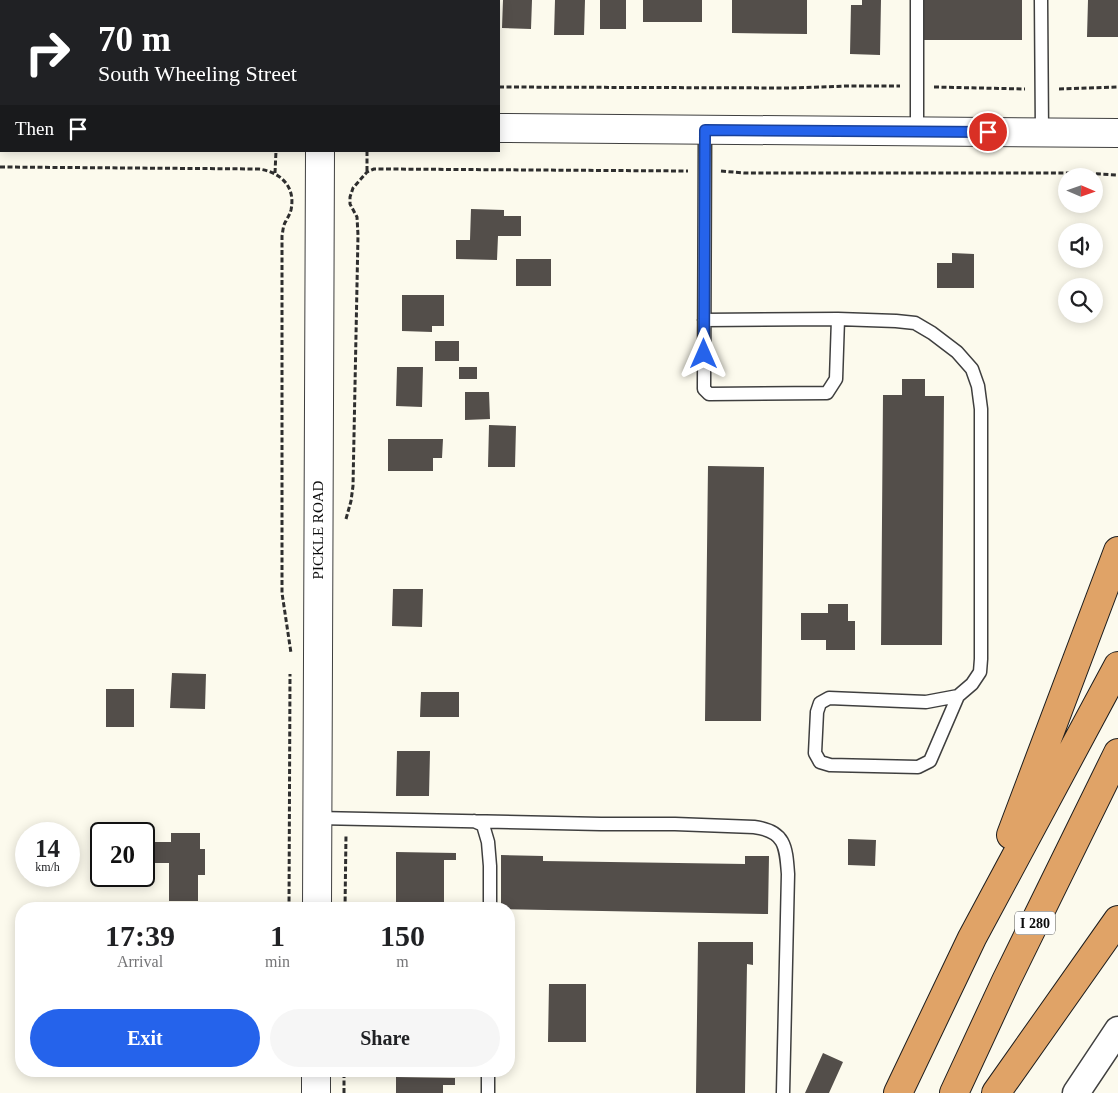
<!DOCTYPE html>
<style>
:root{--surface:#fff;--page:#f6f6f6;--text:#202124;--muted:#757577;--accent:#2563eb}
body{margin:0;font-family:"Times New Roman",serif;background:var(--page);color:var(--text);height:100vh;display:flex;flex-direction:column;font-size:19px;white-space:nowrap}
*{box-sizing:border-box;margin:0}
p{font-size:16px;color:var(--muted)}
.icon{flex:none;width:28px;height:28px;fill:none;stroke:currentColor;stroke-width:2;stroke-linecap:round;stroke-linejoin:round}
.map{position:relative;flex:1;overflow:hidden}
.panel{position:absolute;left:15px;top:902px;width:500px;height:175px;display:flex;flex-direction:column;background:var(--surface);border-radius:20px;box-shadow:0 2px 12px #0003}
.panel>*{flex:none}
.guide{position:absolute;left:0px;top:0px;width:500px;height:152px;box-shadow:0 2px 12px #0003;background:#202124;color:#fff;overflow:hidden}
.needle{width:32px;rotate:92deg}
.buttons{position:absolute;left:1058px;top:168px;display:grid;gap:10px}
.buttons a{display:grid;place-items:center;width:45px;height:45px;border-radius:50%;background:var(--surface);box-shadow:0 2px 12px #0003;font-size:25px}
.speed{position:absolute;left:15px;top:822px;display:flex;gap:10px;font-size:25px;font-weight:700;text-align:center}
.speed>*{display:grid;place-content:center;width:65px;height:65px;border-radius:50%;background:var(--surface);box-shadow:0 2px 12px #0003;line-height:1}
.speed small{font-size:12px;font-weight:400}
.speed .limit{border:2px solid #111;border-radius:8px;background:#fff;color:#111}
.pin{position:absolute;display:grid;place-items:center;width:42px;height:42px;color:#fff;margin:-21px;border:2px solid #fff;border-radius:50%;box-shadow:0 1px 5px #0007}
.me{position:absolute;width:55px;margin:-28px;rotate:0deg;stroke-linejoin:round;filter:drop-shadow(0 0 4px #0008)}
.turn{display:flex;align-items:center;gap:18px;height:105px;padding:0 15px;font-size:22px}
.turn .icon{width:65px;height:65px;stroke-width:2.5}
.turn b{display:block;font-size:35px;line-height:42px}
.then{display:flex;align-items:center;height:48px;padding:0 15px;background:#0003;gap:10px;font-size:19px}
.eta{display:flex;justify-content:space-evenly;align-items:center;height:85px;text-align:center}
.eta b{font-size:30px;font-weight:700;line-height:35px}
.primary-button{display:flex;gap:10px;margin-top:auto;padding:10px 15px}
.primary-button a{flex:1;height:58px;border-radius:30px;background:var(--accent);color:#fff;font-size:20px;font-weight:700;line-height:58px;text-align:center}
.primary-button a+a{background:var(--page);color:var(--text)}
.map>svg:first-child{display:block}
</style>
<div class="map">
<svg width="1118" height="1093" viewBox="0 0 1118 1093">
<rect width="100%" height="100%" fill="#fcfaed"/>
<path fill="#e9e1e9" d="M0,0h296v1h-295v79h-1z"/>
<path fill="#534e4a" d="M503,0h29l-1,29 -29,-1z
M555,0h30l-1,35h-30z
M600,0h26v29h-26z
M643,0h59v22h-59z
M732,0h75v34l-75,-1z
M862,0h19l-1,55 -30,-1 1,-49h11z
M922,0h100v40h-100z
M1088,0h30v37h-31z
M471,209l33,1v6h17v20h-23l-1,24 -41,-1v-19h14z
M952,253l22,1v34h-37v-25h15z
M516,259h35v27h-35z
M402,295h42v31h-12v6l-30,-1z
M435,341h24v20h-24z
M397,367h26l-1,40 -26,-1z
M459,367h18v12h-18z
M902,379h23v17h19l-2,249h-61l2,-250h19z
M465,392h24l1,27 -25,1z
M489,425l27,1 -1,41h-27z
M388,439h55l-1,19h-9v13h-45z
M708,466l56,1 -3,254h-56z
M393,589h30l-1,38 -30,-1z
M828,604h20v17h7v29h-29v-10h-25v-27h27z
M172,673l34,1 -1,35 -35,-1z
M106,689h28v38h-28z
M421,692h38v25h-39z
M397,751h33l-1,45h-33z
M171,833h29v16h5v26h-7v26h-29v-38h-19v-21h21z
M848,839l28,1 -1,26 -27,-1z
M396,852l60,1v7h-12v49h-48z
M501,855l42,1v5l202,3v-8h24l-1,58 -267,-5z
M698,942h55v23l-6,-1 -2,129h-49z
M549,984h37v58h-38z
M823,1053l20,9 -14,31h-24z
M396,1077l59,1v7h-12v8h-47z"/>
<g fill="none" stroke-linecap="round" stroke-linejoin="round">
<defs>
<path id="service" d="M1041,0l1,133
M17,1l1,-1
M917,132v-132
M838,319l58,2 19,2 17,10 25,19 15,17 6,17 3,23v250l-1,13 -8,12 -14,12 -32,6 -97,-4 -9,5 -3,9 -2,41 5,9 10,3 88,2 12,-6 28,-65
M704,320l134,-1 -2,60 -9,14 -118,1 -5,-5 1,-259
M317,818l284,6h74l79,3c31,4 32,19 34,47l-5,219
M474,821l9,4 5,17 2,24v43
M488,1093v-22"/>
<path id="minor" d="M1076,1093l42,-63"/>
<path id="tertiary" d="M323,1v-1
M0,125h1
M499,128l619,5
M317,909l3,-758
M316,1093v-22"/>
<path id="motorway" d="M1011,835l107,-284
M898,1093l74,-155 146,-272
M954,1093l52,-112 112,-228
M996,1093l122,-173"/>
</defs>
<use href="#service" stroke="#3f3f3f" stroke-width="15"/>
<use href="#minor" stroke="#3f3f3f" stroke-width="29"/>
<use href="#tertiary" stroke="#3f3f3f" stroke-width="30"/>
<use href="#motorway" stroke="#1d1d1d" stroke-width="30"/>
<path stroke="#2e2e2e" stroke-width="3" stroke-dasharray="5 2.5" stroke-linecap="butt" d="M499,87l292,1 56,-2h53
M934,87l91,2
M1059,89l59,-2
M367,151v21
M0,167l259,2c21,3 37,17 32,41 -1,4 -3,7 -5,11 -3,4 -3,10 -4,15v357l9,60
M721,171l23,2h335l39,2
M275,173l1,-22
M346,519l5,-18 2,-15 5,-251 -1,-18 -7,-13v-7l3,-9 14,-16 7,-3h8l306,2
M289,909l1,-235
M345,909l1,-74
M344,1093v-22"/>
<use href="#service" stroke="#fff" stroke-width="12"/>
<use href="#minor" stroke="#fff" stroke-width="26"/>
<use href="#tertiary" stroke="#fff" stroke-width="28"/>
<use href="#motorway" stroke="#e0a367" stroke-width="28"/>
</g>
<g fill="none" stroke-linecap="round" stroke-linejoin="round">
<defs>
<path id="route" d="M704,354l1,-224 283,2"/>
</defs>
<use href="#route" stroke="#184099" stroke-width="12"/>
<use href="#route" stroke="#2563eb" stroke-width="9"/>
</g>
<g text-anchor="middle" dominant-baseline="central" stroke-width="5" stroke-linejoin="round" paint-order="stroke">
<rect fill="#fff" stroke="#555" stroke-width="1" x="1015" y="911.5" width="40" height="23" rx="4"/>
<g font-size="14" font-weight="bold" fill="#0c0c0c">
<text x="1035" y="923">I 280</text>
</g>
<g font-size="15" fill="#0c0c0c" stroke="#fff">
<text transform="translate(318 530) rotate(-90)">PICKLE ROAD</text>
</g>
</g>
</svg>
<div class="buttons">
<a><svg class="needle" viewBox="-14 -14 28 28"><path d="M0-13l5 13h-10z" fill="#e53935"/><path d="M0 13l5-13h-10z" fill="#757577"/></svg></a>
<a><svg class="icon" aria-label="sound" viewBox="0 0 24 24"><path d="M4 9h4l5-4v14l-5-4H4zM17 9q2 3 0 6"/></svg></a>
<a><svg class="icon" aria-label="search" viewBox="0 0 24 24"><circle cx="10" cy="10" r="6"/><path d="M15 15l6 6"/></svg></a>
</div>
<div class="speed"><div>14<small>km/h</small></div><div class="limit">20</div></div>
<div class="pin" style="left:988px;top:132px;background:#d93025"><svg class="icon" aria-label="arrive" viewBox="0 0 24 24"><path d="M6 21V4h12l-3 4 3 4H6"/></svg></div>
<svg class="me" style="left:704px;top:354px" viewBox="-20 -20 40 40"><path d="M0-17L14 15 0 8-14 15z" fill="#2563eb" stroke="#fff" stroke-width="4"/></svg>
<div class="guide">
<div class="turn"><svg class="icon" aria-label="right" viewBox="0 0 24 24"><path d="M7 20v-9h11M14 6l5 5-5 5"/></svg><div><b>70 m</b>South Wheeling Street</div></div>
<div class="then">Then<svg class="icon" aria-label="arrive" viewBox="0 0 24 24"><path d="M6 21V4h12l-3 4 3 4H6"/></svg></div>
</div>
<section class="panel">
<div class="eta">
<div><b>17:39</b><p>Arrival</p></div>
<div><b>1</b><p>min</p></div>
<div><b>150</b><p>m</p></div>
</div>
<div class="primary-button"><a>Exit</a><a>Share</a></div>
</section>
</div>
